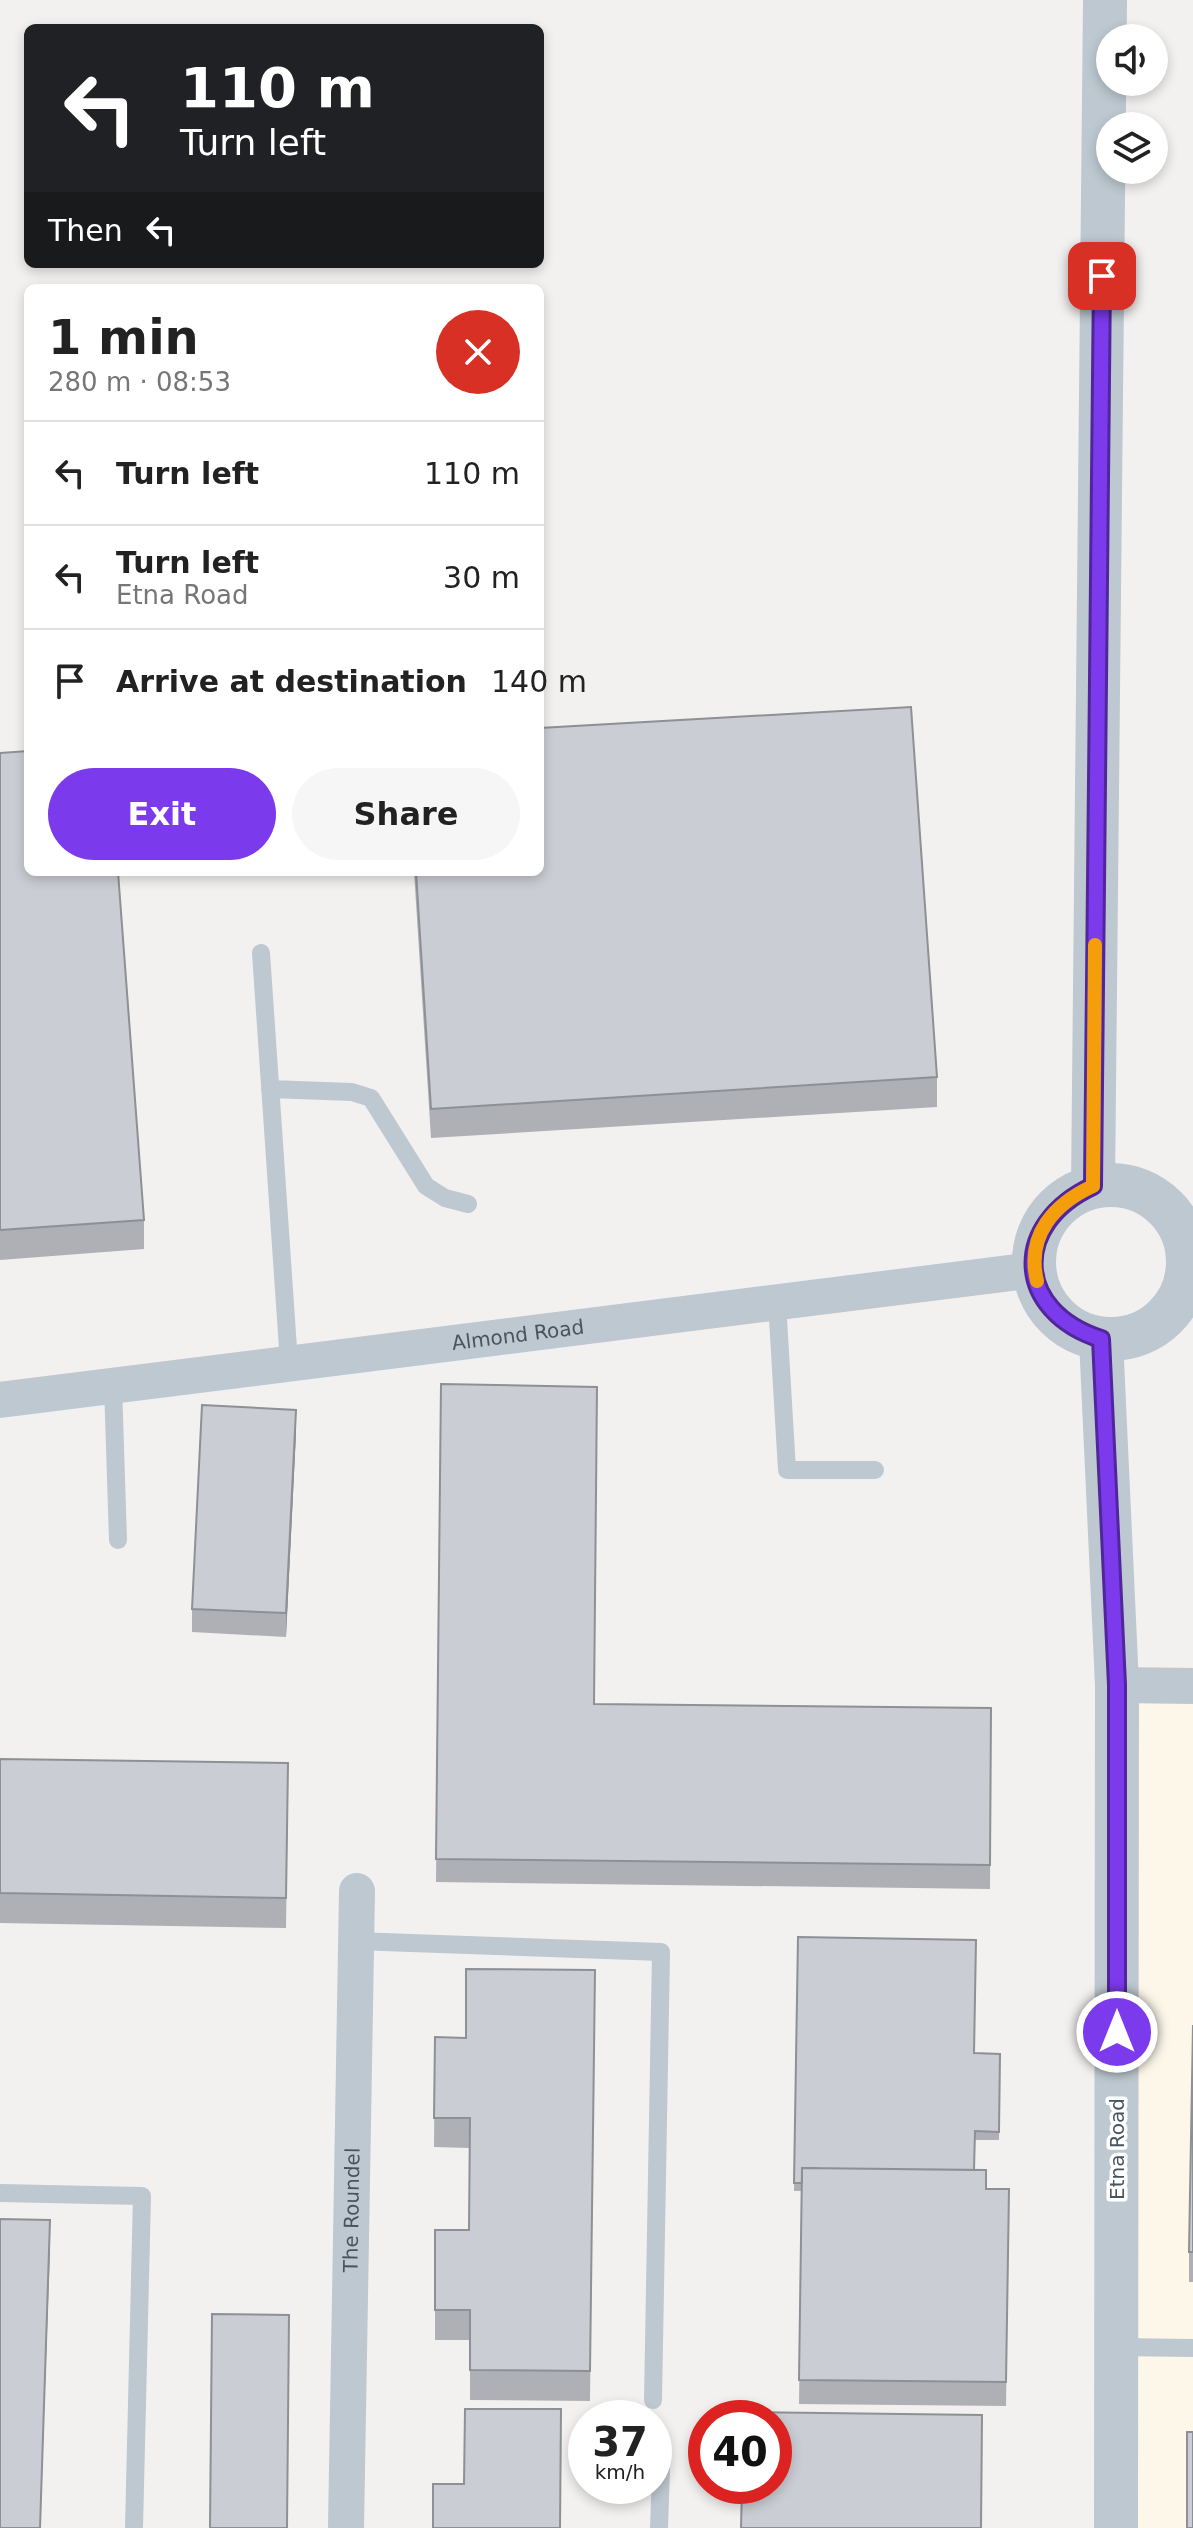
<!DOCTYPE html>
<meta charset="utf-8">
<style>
:root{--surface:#fff;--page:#f6f6f6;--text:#222;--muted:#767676;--line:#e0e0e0;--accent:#7c3aed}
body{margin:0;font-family:"DejaVu Sans",sans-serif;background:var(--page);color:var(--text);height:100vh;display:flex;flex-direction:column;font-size:30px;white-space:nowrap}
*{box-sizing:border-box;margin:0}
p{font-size:26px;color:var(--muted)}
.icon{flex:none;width:44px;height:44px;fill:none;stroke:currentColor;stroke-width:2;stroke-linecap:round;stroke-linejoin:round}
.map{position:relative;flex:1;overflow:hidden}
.side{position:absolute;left:24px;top:284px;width:520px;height:592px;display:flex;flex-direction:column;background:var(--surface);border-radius:12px;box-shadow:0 4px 12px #0003}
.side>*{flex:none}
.top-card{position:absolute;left:24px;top:24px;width:520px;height:244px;border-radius:12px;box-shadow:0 4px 12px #0003;background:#202124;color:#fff;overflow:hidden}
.fabs{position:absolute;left:1096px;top:24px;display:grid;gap:16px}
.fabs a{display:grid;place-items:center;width:72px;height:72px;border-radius:50%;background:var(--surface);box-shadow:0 4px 12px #0003;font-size:40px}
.speed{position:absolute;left:568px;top:2400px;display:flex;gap:16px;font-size:40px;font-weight:700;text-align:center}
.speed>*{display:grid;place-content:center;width:104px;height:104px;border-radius:50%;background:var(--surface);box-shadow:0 4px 12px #0003;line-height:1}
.speed small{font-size:20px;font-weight:400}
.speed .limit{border:12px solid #d22;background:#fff;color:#111}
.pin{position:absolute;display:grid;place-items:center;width:68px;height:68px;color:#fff;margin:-34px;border-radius:16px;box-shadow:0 4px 12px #0006}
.me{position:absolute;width:88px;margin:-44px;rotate:0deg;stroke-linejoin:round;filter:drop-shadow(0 0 6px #0008)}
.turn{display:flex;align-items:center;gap:28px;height:168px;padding:0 24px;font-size:36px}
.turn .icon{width:104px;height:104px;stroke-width:2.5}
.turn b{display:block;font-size:56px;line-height:68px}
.then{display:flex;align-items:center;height:76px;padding:0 24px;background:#0003;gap:16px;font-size:30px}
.round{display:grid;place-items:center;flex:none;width:84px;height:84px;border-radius:42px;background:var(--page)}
.summary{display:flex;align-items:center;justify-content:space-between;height:136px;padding:0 24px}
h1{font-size:48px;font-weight:700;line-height:60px}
.cta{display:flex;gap:16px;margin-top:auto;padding:16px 24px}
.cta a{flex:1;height:92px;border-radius:48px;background:var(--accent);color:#fff;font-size:32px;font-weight:700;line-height:92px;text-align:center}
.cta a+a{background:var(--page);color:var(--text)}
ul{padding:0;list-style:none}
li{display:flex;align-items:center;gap:24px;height:104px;padding:0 24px;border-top:2px solid var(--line)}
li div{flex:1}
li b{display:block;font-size:30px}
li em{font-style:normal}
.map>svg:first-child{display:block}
</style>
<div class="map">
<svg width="1193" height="2528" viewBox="0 0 1193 2528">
<rect width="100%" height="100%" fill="#f3f0f0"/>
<path fill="#fdf7ea" d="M1117,1685l76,1v842h-77z"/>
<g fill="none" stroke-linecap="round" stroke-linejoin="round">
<path stroke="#bdc8d0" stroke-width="18" d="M261,953l28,410
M270,1089l82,3 19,6 55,88 19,12 23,6
M777,1302l10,168h88
M113,1385l5,155
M355,1941l306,11 -8,448
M0,2193l142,3 -8,332
M1116,2347l77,1
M659,2528l2,-58"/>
<g stroke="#bdc8d0" stroke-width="36">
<path id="s1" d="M0,1400l1034,-130"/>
<path d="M1117,1685l76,1"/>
<path id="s2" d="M346,2528l11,-637"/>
</g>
<path stroke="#bdc8d0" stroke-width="44" d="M1034 1262a77 77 0 1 1 154 0a77 77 0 1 1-154 0Z
M1093,1186l12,-1186
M1101,1339l16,346 -1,843"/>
</g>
<path fill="#aeb0b5" d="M0,753l144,467v29l-144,11z
M414,872h126l397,205v30l-506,31z
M441,1384l153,320 397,4 -1,181 -554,-7z
M296,1433l-10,204 -94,-5v-23z
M0,1759l288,34 -2,135 -286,-5z
M798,1937l176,116 26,1 -1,86h-24v30l11,19h23l-3,217 -207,-2 3,-213h-8z
M595,1970l-5,431 -120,-1v-60h-35v-110h34v-82l-35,-1 1,-110 31,1z
M1193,2025v257h-4v-30z"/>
<path fill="#8d9094" d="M296,1410v23l-10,204v-24z
M50,2220v30l-10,278z"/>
<path fill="#cacdd3" stroke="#8d9094" stroke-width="2" d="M911,707l26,370 -506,32 -15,-237h124v-144z
M28,751v121h90l26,348 -144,10v-477z
M441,1384l156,3 -3,317 397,4 -1,157 -554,-6z
M202,1405l94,5 -10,203 -94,-4z
M0,1759l288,4 -2,135 -286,-5z
M798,1937l178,3 -2,113 26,1 -1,78 -24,-1 -1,39 -172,-2v15h-8z
M466,1969l129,1 -5,401 -120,-1v-60h-35v-80h34l1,-112h-36l1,-81 31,1z
M1193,2025v227h-4z
M802,2168l184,2v19h23l-3,193 -207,-2z
M0,2219l50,1 -10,308h-40z
M212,2314l77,1 -2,213h-77z
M465,2409h96l-1,119h-127v-44h31z
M743,2412l239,3 -1,113h-240l1,-42h32v-68h-31z
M1187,2432h6v96h-6z"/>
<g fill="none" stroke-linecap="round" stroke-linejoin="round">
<defs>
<path id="route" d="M1102,276l-9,910c-82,38 -79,125 8,153l16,346v347"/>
</defs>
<use href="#route" stroke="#51269a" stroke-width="20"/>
<use href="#route" stroke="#7c3aed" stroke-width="14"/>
<path stroke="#f59e0b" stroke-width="14" d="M1037,1281c-11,-46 17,-77 56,-95l2,-241"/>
</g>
<g text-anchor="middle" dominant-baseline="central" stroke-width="7" stroke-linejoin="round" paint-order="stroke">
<g font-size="20" fill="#47545f" stroke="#fff">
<text stroke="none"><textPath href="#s1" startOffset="522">Almond Road</textPath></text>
<text transform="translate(1117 2149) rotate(-90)">Etna Road</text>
<text stroke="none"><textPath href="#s2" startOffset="318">The Roundel</textPath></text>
</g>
</g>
</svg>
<div class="fabs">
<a><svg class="icon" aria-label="sound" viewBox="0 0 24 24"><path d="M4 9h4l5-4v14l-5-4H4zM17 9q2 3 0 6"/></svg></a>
<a><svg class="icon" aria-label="layers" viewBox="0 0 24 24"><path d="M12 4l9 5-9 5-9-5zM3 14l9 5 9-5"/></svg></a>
</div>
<div class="speed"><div>37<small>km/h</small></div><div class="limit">40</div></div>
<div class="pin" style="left:1102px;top:276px;background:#d93025"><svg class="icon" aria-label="arrive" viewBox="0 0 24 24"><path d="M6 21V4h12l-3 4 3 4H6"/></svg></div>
<svg class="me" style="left:1117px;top:2032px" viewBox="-20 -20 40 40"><circle r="17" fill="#7c3aed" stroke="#fff" stroke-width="3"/><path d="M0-11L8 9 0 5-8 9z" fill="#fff"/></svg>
<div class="top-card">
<div class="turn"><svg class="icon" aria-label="left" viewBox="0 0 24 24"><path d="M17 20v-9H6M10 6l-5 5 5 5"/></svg><div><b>110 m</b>Turn left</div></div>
<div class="then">Then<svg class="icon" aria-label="left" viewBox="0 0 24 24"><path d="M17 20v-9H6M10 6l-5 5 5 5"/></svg></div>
</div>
<section class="side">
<div class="summary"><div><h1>1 min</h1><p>280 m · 08:53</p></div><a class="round" style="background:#d93025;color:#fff"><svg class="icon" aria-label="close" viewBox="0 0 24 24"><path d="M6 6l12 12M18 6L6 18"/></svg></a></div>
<ul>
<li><svg class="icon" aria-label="left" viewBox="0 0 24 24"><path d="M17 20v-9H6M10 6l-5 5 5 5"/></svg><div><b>Turn left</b></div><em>110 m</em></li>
<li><svg class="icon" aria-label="left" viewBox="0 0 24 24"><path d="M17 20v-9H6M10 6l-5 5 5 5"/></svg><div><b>Turn left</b><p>Etna Road</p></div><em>30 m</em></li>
<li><svg class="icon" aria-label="arrive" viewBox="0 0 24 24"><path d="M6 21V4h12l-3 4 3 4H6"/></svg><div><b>Arrive at destination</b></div><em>140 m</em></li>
</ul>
<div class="cta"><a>Exit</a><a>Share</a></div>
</section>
</div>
